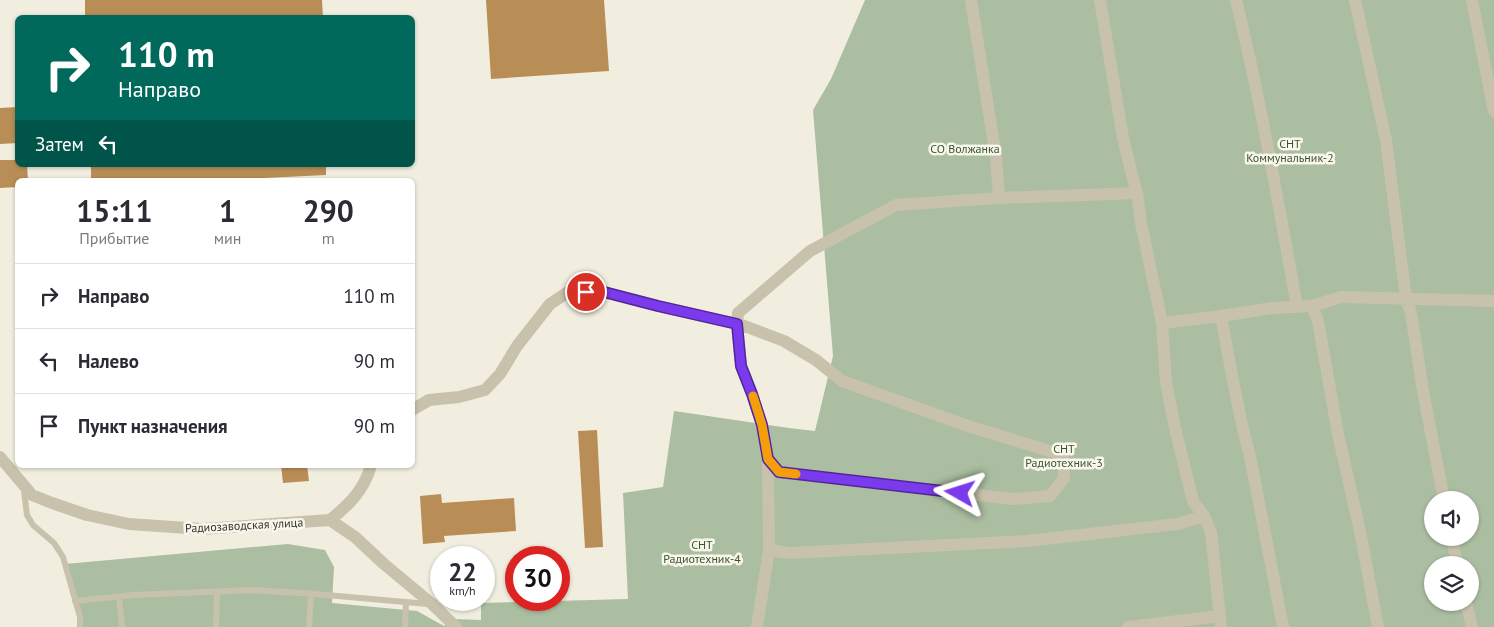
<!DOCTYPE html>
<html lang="ru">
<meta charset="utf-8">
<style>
:root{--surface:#fff;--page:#f7f7f7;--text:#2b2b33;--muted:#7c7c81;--line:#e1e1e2}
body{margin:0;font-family:"PT Sans",sans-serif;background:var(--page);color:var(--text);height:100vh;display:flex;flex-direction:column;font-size:19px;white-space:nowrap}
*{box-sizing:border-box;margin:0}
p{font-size:16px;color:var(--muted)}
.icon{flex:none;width:28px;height:28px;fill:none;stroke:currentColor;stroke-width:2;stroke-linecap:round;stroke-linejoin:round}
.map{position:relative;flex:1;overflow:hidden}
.drawer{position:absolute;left:15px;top:178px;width:400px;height:290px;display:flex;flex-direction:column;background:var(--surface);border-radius:8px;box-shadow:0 1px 4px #0004}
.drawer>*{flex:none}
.top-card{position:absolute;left:15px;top:15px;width:400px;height:152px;border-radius:8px;box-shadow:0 1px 4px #0004;background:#00695c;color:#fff;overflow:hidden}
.buttons{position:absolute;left:1424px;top:491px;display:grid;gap:10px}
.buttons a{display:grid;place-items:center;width:55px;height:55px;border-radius:50%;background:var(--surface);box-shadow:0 1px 4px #0004;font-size:25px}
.speed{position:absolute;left:430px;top:546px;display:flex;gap:10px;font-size:25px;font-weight:700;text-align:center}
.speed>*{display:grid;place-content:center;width:65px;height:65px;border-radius:50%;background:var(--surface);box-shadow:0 1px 4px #0004;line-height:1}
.speed small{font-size:12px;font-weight:400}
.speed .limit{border:8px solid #d22;background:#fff;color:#111}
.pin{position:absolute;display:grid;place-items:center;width:42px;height:42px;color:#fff;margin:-21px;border:2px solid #fff;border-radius:50%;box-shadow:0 1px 5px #0007}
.me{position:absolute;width:55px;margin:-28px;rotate:276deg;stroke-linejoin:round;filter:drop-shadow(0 0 4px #0008)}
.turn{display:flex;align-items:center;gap:18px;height:105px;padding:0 20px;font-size:22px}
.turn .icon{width:65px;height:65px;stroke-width:2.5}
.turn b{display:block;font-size:35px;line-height:42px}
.then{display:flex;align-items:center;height:48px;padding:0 20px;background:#0003;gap:10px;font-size:19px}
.eta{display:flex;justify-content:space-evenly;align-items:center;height:85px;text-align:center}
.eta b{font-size:30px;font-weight:700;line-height:35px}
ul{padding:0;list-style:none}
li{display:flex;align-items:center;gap:15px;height:65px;padding:0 20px;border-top:1px solid var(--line)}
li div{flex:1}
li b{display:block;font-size:19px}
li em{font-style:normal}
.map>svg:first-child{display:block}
</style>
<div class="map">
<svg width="1494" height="627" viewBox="0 0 1494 627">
<rect width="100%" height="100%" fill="#f1eee0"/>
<path fill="#abbea1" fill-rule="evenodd" d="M865,0h629v627h-1414l-15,-63 223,-20 37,6 9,17 -2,36 85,8 27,15 10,-7 27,1v-17l147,-4 -5,-106 40,-6 11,-76 115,17 26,3 18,-75 -20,-246 18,-31zM1432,500h38v38h-38zM1432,565h38v37h-38z"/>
<path fill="#b98e56" d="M85,0h237l1,18h-238z
M486,0h118l5,71 -118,8z
M18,107v36l-18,1v-36z
M0,160h18v5h9l1,15h-10v7l-18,1z
M91,165h235v10l-105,5h-130z
M597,430l6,117 -18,1 -7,-117z
M281,465h26l2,16 -26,2z
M441,494l1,9 72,-5 2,33 -72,5 1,6 -22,2 -3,-48z"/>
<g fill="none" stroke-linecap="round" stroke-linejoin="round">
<path stroke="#c8c2ad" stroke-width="6" d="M26,489l-2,2 3,24 6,10 21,18 9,14 17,60v10
M119,597l3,30
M75,601l59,-6 118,-5 63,4 113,10
M216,627l1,-35
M309,627l2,-34
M405,627l1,-25"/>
<path stroke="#c8c2ad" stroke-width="12" d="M971,0l25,157 3,41
M1100,0l23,138 9,37 5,18 4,30 21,100 4,59 9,46 18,73 11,15 7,16 10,95
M1236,0c25,101 42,203 61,306
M1355,0l31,140 20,158 5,15 12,78 21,109
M1472,0l22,111
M1312,306l6,15 20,113 22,97 18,96
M1221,316c9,47 16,94 29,140l33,171
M1162,323l60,-7 50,-8 40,-2 29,-9 153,4
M412,410l17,-10 30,-3 26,-7 15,-16 17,-28 33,-42 18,-12h36l54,14 84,19 42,16 32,19 26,21 126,45 95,29 1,23 -14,18 -38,3 -233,-27 -11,-13
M0,457l32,38 20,8 35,12 42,9 73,5 128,-9
M330,520l25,17 29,27 48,40 24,23
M330,520c19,-15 35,-31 41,-55
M1452,538l5,27
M769,550l21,3 237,-12 151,-17 26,-8
M1466,602l6,25
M757,627l12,-77 -1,-91 -6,-34 -10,-31 -11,-28 -4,-42 1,-11 72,-62 86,-46 103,-7 138,-5
M1128,627l92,-11"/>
</g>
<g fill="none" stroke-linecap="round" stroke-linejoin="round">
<defs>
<path id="route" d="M586,292h18l54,14 79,18 4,42 11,28 10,31 6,34 11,13 181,21"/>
</defs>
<use href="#route" stroke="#51269a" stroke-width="12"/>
<use href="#route" stroke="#7c3aed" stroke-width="9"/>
<path stroke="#f59e0b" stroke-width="9" d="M753,396l9,29 6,34 11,13 17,2"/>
</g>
<g text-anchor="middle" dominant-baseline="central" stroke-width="5" stroke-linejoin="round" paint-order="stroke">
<g font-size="12" fill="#3b5331" stroke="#f8f7ec">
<text x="1290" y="143">СНТ<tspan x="1290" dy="14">Коммунальник-2</tspan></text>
<text x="965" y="148">СО Волжанка</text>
<text x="1064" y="448">СНТ<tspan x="1064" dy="14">Радиотехник-3</tspan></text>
<text x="702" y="544">СНТ<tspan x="702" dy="14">Радиотехник-4</tspan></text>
</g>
<g font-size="12" fill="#37332b" stroke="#f8f7ec">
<text transform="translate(244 525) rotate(-3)">Радиозаводская улица</text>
</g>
</g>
</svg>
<div class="buttons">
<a><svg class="icon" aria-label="sound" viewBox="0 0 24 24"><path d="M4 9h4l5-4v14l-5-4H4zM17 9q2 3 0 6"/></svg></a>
<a><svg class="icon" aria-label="layers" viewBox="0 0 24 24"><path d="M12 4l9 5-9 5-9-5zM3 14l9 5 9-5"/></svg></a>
</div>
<div class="speed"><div>22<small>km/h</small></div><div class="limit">30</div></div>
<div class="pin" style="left:586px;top:292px;background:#d93025"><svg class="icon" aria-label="arrive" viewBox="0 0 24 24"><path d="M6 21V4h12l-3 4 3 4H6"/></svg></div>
<svg class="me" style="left:960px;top:493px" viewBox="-20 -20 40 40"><path d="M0-17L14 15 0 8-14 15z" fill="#7c3aed" stroke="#fff" stroke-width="4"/></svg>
<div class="top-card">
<div class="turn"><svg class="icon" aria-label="right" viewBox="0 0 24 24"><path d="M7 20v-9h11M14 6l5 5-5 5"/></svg><div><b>110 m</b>Направо</div></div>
<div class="then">Затем<svg class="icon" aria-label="left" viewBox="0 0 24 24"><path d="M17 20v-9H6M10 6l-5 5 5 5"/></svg></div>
</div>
<section class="drawer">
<div class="eta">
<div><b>15:11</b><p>Прибытие</p></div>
<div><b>1</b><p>мин</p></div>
<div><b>290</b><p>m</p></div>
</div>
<ul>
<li><svg class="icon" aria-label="right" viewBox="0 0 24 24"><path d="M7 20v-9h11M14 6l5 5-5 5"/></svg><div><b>Направо</b></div><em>110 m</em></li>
<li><svg class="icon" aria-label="left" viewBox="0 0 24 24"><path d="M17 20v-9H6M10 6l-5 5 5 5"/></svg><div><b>Налево</b></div><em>90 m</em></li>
<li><svg class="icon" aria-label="arrive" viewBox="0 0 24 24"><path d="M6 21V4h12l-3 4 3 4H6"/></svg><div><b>Пункт назначения</b></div><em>90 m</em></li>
</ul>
</section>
</div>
